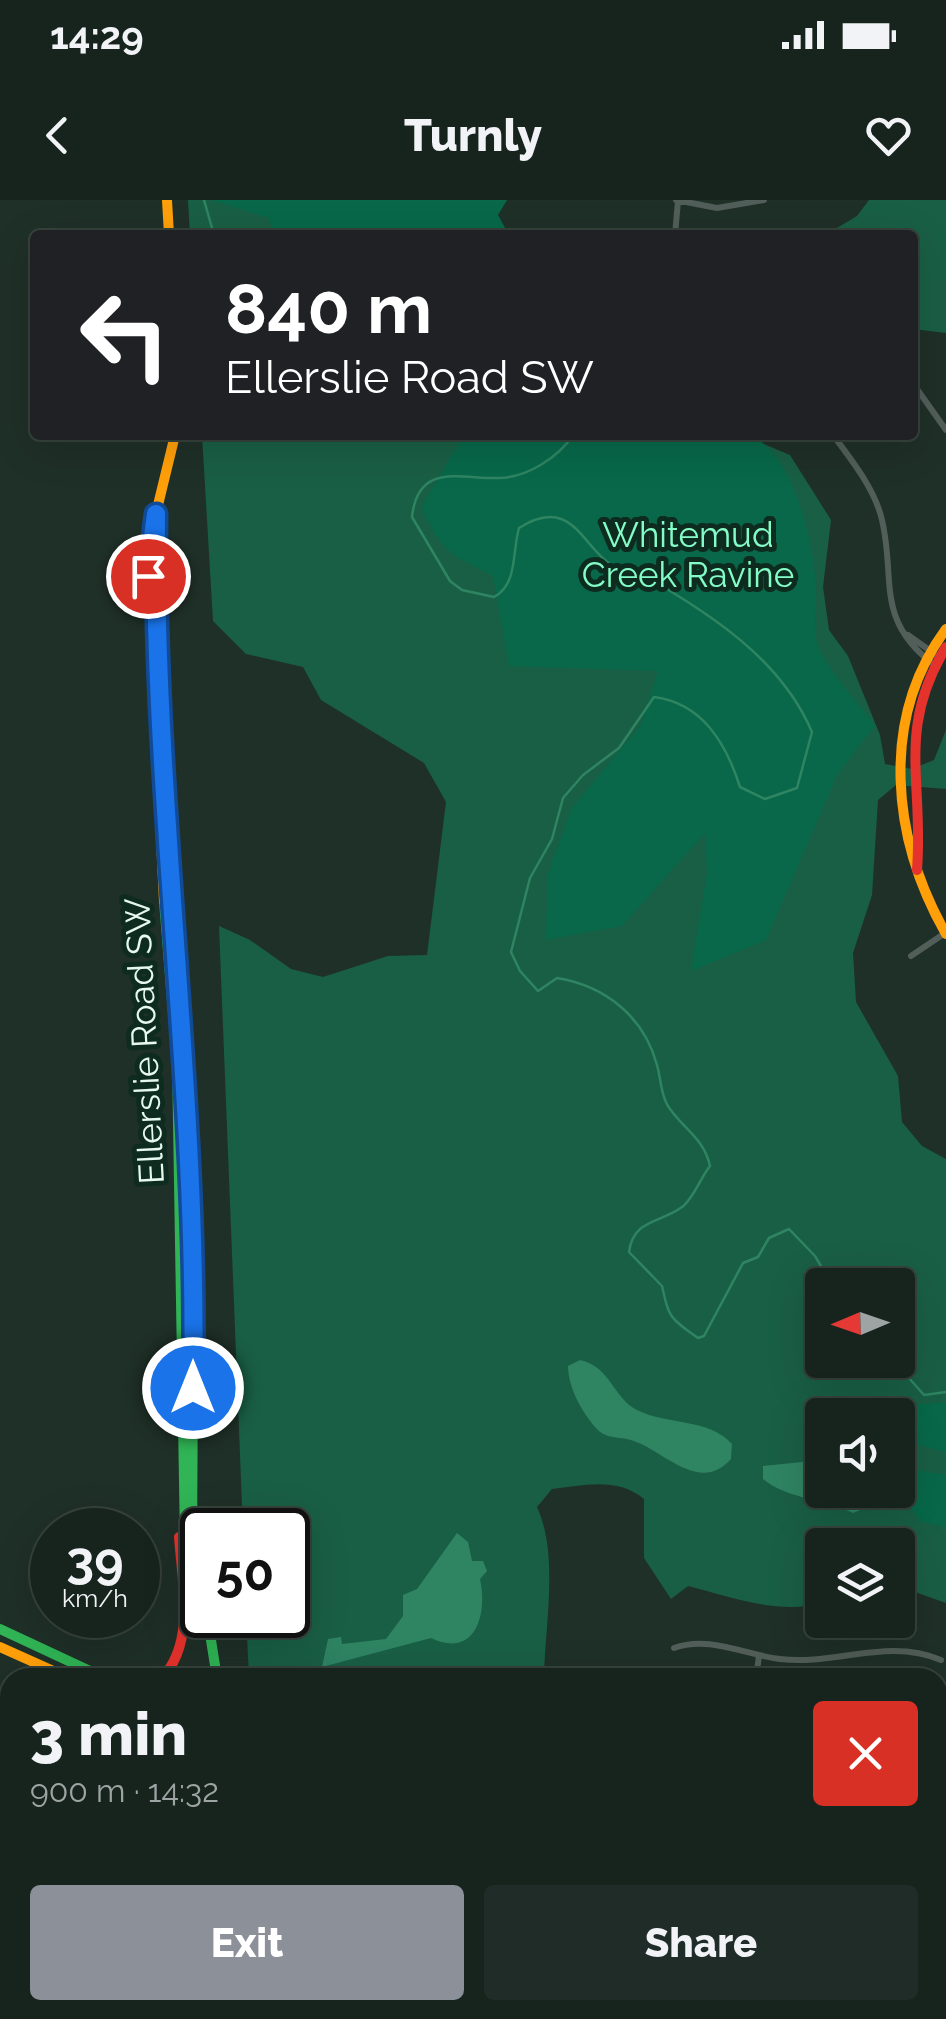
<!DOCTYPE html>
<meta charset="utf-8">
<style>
:root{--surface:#17241e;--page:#202c27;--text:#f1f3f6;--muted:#9ea4a4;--line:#36413c;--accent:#8c9099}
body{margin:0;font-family:Raleway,sans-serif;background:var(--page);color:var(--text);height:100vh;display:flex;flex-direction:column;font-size:38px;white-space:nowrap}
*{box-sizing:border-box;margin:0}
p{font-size:32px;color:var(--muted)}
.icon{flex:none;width:55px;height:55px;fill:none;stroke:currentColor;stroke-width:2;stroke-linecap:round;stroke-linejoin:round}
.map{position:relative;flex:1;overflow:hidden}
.panel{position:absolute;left:0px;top:1468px;width:948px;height:352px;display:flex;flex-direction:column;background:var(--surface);border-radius:30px 30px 0 0;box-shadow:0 10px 40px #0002,0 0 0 2px var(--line)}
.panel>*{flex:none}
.hud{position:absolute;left:30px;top:30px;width:888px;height:210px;border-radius:10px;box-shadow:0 10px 40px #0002,0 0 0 2px var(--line);background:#202124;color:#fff;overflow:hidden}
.needle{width:65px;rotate:268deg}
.fabs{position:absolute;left:805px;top:1068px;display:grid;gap:20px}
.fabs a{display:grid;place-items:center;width:110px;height:110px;border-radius:10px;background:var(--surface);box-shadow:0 10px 40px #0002,0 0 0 2px var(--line);font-size:50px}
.speed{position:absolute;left:30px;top:1308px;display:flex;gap:20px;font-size:50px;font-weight:700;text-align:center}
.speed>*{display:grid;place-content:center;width:130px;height:130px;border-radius:50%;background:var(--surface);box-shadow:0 10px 40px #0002,0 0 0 2px var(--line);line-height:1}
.speed small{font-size:25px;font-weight:400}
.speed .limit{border:5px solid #111;border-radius:15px;background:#fff;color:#111}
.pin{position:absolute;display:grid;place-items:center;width:85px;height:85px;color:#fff;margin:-42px;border:5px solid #fff;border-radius:50%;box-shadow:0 2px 10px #0007}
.me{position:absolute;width:110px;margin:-55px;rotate:0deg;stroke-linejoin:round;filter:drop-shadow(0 0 8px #0008)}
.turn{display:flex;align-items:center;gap:35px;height:210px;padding:0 30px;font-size:45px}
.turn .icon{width:130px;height:130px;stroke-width:2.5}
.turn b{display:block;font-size:70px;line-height:85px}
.round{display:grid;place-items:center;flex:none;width:105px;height:105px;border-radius:10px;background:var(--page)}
.overview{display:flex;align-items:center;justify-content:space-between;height:170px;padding:0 30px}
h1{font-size:60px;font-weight:800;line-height:75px}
.primary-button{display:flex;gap:20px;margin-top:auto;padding:20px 30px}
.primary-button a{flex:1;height:115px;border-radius:10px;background:var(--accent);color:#fff;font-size:40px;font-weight:800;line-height:115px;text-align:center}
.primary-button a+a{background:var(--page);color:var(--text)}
.status{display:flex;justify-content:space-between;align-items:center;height:70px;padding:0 50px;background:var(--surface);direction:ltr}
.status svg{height:28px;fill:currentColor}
header{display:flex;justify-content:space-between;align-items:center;height:130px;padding:0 30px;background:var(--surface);font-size:45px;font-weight:800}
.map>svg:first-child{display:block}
</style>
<div class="status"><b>14:29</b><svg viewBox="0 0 49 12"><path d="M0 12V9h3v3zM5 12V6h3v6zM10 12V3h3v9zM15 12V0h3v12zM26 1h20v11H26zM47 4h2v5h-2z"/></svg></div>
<header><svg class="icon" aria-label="back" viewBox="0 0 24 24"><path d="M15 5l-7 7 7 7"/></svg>Turnly<svg class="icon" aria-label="heart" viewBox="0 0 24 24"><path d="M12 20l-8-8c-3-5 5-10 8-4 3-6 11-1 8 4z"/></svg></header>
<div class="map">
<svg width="946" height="1819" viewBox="0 0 946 1819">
<rect width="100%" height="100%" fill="#1f3028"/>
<path fill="#195f45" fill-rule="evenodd" d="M188,0h241l80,35h-319z
M869,0h77v133l-33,-4 -1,-94h-87l32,-19z
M202,235h540l48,20 41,65 -8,67 6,43 19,26 32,79 5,29 27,5 22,-9 12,-30v59l-50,-4 -18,15 -6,95 -19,58 3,49 42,74 4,46 20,24 24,13v444l-48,-17v-41h-76v58c-45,12 -90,-6 -134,-17l-17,13 -27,-41v-59c-26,-22 -60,-14 -92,-10l-15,18c22,48 8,117 7,170h-295l-3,-62h42v-85h-45l-24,-604 31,14 41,29 32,8 65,-21 39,-1 19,-153 -22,-39 -103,-63 -18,-33 -57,-13 -33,-33zM822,1085h76v75h-76zM822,1215h76v75h-76z"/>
<path fill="#086849" d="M211,0h296l-9,15 11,20h-235l-5,-17z
M464,235h286c45,20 63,108 66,152 1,17 -3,38 1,55 5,22 43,63 58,83l-38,50 -71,165 -75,31 16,-98 -2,-40 -83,93 -76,14 2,-66 23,-65 70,-84 17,-54 -149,-5 -16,-90c-45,-23 -50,-23 -72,-69z
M946,1202v50l-36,-9 -4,-37z
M898,1267l48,8v52l-26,-6 -22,-33z"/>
<path fill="#2f8462" d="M580,1160c31,7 33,38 57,50 29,15 72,8 95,34l-1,15c-31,35 -66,-7 -97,-18 -13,-5 -27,-1 -37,-12 -15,-16 -29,-42 -29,-63z
M822,1260v30h47l1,16 -17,7c-29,-15 -64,-13 -90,-34v-13z
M457,1333l11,9 4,19h11l4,10 -7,8c8,36 -5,80 -49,59l-109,29 6,-28 13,-2 1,7 44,-5 17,-23v-21l14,-6z
M459,1810h44l1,9h-44z"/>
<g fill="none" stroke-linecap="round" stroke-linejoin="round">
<path stroke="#2f8462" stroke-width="2.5" d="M204,0l10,35
M573,235c-15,23 -46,42 -73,43 -36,2 -82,-18 -88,39l38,64 12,9 32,7c24,-13 18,-45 25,-69 54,-34 63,20 94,38 8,4 19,2 29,8 67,40 138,83 170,158l-15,56 -32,11 -25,-12c-14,-44 -38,-84 -86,-90l-35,51 -36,27 -20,23 -11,41 -22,39 -19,74 9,19 18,20 19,-13c49,8 87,39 100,87 4,14 4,32 13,44 15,21 34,30 40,57 -9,11 -17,33 -28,41 -21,16 -49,12 -53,45l33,34c7,31 7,32 36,52l6,-2 39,-73 15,-6 11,-19 20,-9 26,27 17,29
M893,1160l31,35 22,-3"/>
<path stroke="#525e59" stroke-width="6" d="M676,0l41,8 47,-8
M675,35l3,-34
M912,182l34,48
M833,235c18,24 40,52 48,81 16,60 -8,102 52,148
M908,435l31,22
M911,756l34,-23
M674,1448c35,-13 71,7 106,11 55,7 107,-22 161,1
M756,1478l3,-22
M938,1556l8,112
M300,1810v9
M391,1810l1,9
M566,1810l1,9
M665,1810l6,9
M867,1810l8,9"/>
<path stroke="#30b455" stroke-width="10" d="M156,331l11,311 18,246 8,277 -1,190
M164,701l13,162 8,478 17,59
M207,1415l10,63
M0,1429l105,49
M744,1810l8,9
M847,1819l17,-9"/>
<path stroke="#ff9f0a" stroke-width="10" d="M167,0l2,35
M946,429c-67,91 -54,210 0,305
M164,701l-16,-326 2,-37 25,-103
M0,1447l69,31
M230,1810v9"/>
<path stroke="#e5322d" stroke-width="10" d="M917,670c7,-89 -21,-140 29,-223
M162,1478c34,-36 20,-96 17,-141
M938,1760l8,-5"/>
</g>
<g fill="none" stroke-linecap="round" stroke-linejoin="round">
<defs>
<path id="route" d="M148,376l8,-62c-3,292 43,582 37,874"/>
</defs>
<use href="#route" stroke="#114b97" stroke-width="25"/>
<use href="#route" stroke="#1a73e8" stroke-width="18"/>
</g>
<g text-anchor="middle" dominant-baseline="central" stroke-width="10" stroke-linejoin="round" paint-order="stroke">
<g font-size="35" fill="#83fcc7" stroke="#0e2b1f">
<text x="688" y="334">Whitemud<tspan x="688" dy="40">Creek Ravine</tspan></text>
</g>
<g font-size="35" fill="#e7f8ef" stroke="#0e2b1f">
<text transform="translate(144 841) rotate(-93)">Ellerslie Road SW</text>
</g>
</g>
</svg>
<div class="fabs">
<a><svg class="needle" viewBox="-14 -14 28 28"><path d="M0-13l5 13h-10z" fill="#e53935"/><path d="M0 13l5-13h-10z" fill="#9ea4a4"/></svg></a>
<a><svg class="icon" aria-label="sound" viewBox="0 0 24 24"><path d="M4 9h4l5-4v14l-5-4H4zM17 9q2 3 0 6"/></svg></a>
<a><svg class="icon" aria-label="layers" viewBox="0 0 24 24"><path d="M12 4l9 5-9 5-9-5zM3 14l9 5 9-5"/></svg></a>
</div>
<div class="speed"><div>39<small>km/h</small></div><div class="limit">50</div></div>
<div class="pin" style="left:148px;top:376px;background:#d93025"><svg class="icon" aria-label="arrive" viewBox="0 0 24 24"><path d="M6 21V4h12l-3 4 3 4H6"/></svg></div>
<svg class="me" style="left:193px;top:1188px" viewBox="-20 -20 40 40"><circle r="17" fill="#1a73e8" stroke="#fff" stroke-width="3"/><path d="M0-11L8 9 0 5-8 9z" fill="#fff"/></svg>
<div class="hud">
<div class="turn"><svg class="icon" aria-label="left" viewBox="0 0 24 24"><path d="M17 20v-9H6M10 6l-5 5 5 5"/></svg><div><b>840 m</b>Ellerslie Road SW</div></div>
</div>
<section class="panel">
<div class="overview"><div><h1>3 min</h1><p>900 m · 14:32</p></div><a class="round" style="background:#d93025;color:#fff"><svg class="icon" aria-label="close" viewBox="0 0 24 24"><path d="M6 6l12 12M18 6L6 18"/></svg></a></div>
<div class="primary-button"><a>Exit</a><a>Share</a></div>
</section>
</div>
